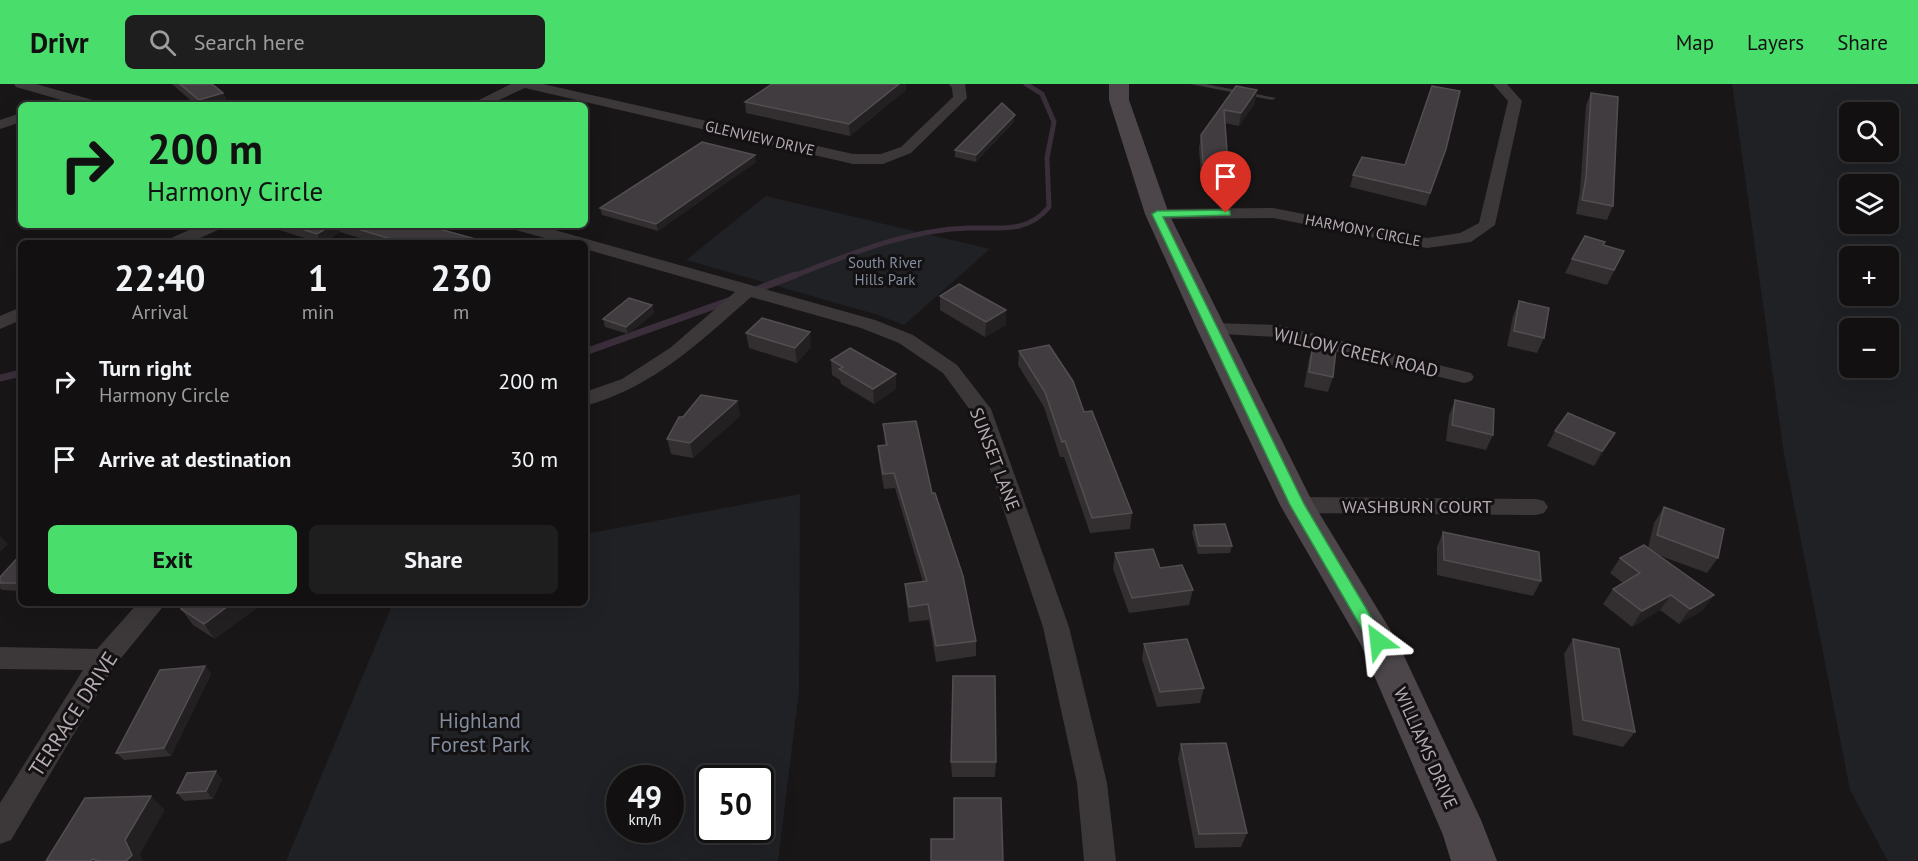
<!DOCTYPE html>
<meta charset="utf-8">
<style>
:root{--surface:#121011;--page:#1f1e1f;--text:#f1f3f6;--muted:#9c9d9f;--line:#313031;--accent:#49dd6b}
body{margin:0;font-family:"PT Sans",sans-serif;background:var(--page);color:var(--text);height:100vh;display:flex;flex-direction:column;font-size:22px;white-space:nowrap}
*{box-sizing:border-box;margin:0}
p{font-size:20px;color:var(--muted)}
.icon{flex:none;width:33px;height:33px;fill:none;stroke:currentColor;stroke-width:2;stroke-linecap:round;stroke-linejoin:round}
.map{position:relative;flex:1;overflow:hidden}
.side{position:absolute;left:18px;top:156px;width:570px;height:366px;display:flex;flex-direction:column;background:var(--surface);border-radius:9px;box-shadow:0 6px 24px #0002,0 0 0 2px var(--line)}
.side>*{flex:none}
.top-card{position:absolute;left:18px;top:18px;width:570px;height:126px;border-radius:9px;box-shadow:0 6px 24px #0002,0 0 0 2px var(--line);background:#49dd6b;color:#111;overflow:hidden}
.controls{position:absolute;left:1839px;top:18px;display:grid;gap:12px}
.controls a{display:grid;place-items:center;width:60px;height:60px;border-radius:9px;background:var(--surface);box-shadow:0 6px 24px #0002,0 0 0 2px var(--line);font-size:30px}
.speed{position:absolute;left:606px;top:681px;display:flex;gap:12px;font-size:30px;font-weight:700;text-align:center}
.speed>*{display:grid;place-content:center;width:78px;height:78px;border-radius:50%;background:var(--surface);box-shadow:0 6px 24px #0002,0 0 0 2px var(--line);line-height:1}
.speed small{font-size:15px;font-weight:400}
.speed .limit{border:3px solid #111;border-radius:9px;background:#fff;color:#111}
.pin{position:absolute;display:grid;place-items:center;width:51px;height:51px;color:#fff;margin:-62px -26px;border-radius:50% 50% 50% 0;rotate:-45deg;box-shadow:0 0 6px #0007}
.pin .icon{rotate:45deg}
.me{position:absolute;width:66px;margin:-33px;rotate:330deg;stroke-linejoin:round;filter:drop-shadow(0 0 4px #0008)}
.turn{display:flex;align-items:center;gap:21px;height:126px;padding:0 30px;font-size:27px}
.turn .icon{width:78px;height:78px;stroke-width:2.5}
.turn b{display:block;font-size:42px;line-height:51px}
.eta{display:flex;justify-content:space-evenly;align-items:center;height:102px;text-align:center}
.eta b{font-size:36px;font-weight:800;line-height:42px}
.cta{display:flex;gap:12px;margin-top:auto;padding:12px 30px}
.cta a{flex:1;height:69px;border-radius:9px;background:var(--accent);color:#111;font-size:24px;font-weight:800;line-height:69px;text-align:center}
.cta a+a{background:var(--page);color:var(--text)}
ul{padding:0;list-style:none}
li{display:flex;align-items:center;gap:18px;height:78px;padding:0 30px}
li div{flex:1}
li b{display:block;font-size:22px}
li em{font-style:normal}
header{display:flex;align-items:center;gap:36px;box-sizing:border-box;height:84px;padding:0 30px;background:var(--accent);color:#111}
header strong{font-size:28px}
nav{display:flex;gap:33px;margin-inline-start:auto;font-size:21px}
.search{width:420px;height:54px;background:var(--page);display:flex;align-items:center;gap:15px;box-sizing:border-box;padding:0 21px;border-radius:9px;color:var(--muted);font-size:22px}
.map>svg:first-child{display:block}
</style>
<header>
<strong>Drivr</strong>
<div class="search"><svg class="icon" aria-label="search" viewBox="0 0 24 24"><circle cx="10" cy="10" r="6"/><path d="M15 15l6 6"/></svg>Search here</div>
<nav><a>Map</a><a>Layers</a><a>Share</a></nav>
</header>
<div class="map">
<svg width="1918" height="777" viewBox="0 0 1918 777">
<rect width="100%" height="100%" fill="#181617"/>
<path fill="#202125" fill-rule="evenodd" d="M1732,0h186v777h-30l-38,-71 -66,-336zM1888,28v40h-38v-40zM1888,100v40h-38v-40zM1888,172v40h-38v-40zM1888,244v40h-38v-40z
M766,112l224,53 -86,76 -26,-10 -192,-55z
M800,410l-1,197 -21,170h-492l107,-258h192v-69zM620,694h50v52h-50zM710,694h50v52h-50z"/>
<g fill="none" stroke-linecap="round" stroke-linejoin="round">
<path stroke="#3a2e3a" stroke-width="5" d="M791,193c57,-22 115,-47 177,-49 32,-1 59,6 81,-21l-2,-49 7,-36 -12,-28 -16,-10"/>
<path stroke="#3a2e3a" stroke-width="7" d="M753,207l42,-16
M585,268l146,-52
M0,294l21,-5"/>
<path fill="#3c383a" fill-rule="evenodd" d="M1190,0h16l70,14 -4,2z"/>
<path fill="#3c383a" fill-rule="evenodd" d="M14,0h22l64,18 2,3h-23l-63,-18z
M511,0h32l310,70h28l20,-7 52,-50 -1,-9 -3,-4h16l2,14 -56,55 -28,11h-30l-328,-76 -37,17h-19z
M1493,0h14l15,17 -27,124 -24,17 -44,6 -154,-30 -116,1 -8,-5 8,-5 116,-1 154,30 33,-5 19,-10 29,-122z
M21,29v9l-21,7v-9z
M200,141h22l-2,4 -31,14h-23l3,-4z
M510,141h27l338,95 38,15 44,30 34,44 78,218 38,156 9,78h-32l-7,-78 -34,-156 -73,-217 -27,-37 -44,-30 -38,-15 -110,-31c-51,45 -99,91 -166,109v-14l37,-13 48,-31 65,-56 -150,-43v-6h-22l-51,-14z
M21,223v13l-21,9v-13z
M1211,239l67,2 193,48 3,4 -3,4 -7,2 -186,-46 -74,-4 -3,-4 3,-4z
M1297,413l239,2 8,2 4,6 -4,6 -8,2 -239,-2 -8,-2 -4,-6 4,-6z
M138,519h28l-53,65 -102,172 -11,4v-41l83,-133 -83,-1v-22l97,2z"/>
<path fill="#4c464a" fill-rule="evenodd" d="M1109,0h20v16l40,114 144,289 84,138 84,179 16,41h-46l-8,-26 -82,-190 -81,-140 -83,-176 -52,-115 -36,-114z"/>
</g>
<path fill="#332f31" d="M172,0h40l11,9 6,12h-33z
M1236,2l19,17 -16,23 -14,-3 3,42 -2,13 -25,-1 -2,-29 2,-13z
M906,6l-56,46 -104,-23 -1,-11z
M1591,9l22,113 -6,14 -31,-6 4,-23 6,-86z
M1014,38l-38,40 -21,-5v-7z
M1446,65l-20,57 -76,-19 3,-12 52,-10z
M756,78l-98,69 -56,-16 -2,-7z
M271,141h154l49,18h-98l-36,-11 -18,11h-2l-47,-15z
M1603,162l21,5 -17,34 -42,-12 7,-14z
M940,212l66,14v15l-21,12 -45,-27z
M1519,217l25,37 -7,15 -30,-7 6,-30z
M652,221l2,8 -26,21 -23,-7 -2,-8z
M746,249l65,14 -14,16 -48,-15z
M1313,261l20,32 -5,15 -24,-5 5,-28z
M1019,267l65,61 48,101 -2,16 -40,4 -26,-76h-4l-16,-50 -26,-42z
M831,276l65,14v15l-22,15 -33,-20 -1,-4 -8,-5z
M1455,316l38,35 -7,15 -40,-9 3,-26z
M737,317l3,15 -47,42 -22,-4 -4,-15 16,-22z
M883,340l49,69 44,148v15l-40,6 -7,-42 -20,2 -3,-23 -1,-15 18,-2 -28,-94 -11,1 -5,-28 -1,-15 7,-1z
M1555,347l51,17 -12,18 -47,-20z
M1664,423l54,51 -11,15 -49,-18 56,40 -12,16 -23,13 -19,-14 -28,17 -29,-23 10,-15 10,-6 -13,-10 10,-15 28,-10 6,-25z
M1194,441l38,21 -2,7 -32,1 -6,-21z
M1443,448l98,49 -8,15 -96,-21v-28z
M1115,469l45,15 33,22 -4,15 -60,8 -16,-44z
M21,470v37l-19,-1 -2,-2v-11z
M190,519l25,36 -22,-14 -12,-16z
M1573,555l62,93 -12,15 -50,-12 -9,-81z
M1144,560l60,44 -4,15 -43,4 -15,-48z
M205,582l6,8 -40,82 -47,4 -8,-7z
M1181,660l66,89 -6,14 -46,1 -17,-89z
M951,678h45l-1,15h-43z
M222,695l-9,20 -29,2 -7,-8z"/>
<path fill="#222021" d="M899,0h7v6l-56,46 -1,-12z
M1257,6l-2,13 -16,23 2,-13z
M223,9l6,12h-27l-3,-5z
M1015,31l-1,7 -38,40v-7z
M755,71l1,7 -98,69 -2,-7z
M332,141h5l3,7 -19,11 -4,-9z
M472,154l2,5h-9z
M652,221l2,8 -26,21 -2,-7z
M1006,226v15l-21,12 1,-15z
M810,248l1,15 -14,16 -2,-15z
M896,290v15l-22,15 -1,-15z
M737,317l3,15 -47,42 -3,-15z
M1615,349l-9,15 -12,18 8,-15z
M1,452l7,8 -8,8v-15z
M1671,511l-11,15 -28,17 10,-16z
M1714,511l-12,16 -23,13 11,-15z
M232,519h32l-49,36 -11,-15z
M205,582l6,8 -40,82 -7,-8z
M216,687l6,8 -9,20 -7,-8z
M151,712l14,14 -25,44 3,7h-17l-1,-21z"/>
<path fill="#413c3f" stroke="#534e51" stroke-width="1.5" d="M180,0h32l11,9 -24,7z
M772,0h127l-50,40 -104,-22z
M1236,2l21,4 -16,23 -17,-3 4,55 -25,-2 -2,-28z
M1432,2l28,5 -14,58 -16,44 -77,-18 9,-18 43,8z
M1591,9l27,4 -5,109 -31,-6 4,-22z
M1002,19l13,12 -39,40 -21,-5z
M702,58l53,13 -99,69 -56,-16z
M289,141h43l-15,9z
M344,141h81l47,13 -7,5h-60z
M1585,152l20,6 -2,3 21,6 -10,19 -42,-11z
M959,200l47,26 -20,12 -46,-26z
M629,214l23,7 -26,22 -23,-8z
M1519,217l30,7 -5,30 -30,-7z
M762,234l48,14 -15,16 -49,-15z
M1049,261l24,36 11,31 8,-1 40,102 -40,5 -27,-77 -3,1 -17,-50 -26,-41z
M1313,261l23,4 -3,28 -24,-5z
M850,264l46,26 -23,15 -34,-20 4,-2 -12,-7z
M701,311l36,6 -47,42 -23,-4 12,-22h4z
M1455,316l39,9 -1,26 -41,-10z
M1568,329l47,20 -13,18 -47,-20z
M916,337l16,72h3l28,83 13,65 -40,5 -8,-42 -19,3 -4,-23 22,-3 -33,-108 -11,1 -5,-28 9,-1 -4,-21z
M1664,423l60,22 -6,29 -61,-23z
M1225,440l7,22h-33l-5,-21z
M1443,448l96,20 2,29 -97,-21z
M1644,461l70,50 -24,14 -19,-14 -29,16 -29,-22 27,-16 -20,-15z
M1153,465l7,19 22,-3 11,25 -61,8 -17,-45z
M21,470v29h-21v-6z
M190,519h42l-28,21 -23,-15z
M1187,555l17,49 -44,4 -16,-48z
M1573,555l46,10 16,83 -52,-12z
M205,582l-41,82 -48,5 44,-83z
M953,592h42l1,86h-45z
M1226,659l21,90 -48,1 -18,-90z
M216,687l-10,20 -29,2 10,-20z
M151,712l-26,44 7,15 -6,6h-28l-6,-2 -1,2h-45l39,-63z
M954,714h47l2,63h-72v-22h23z"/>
<path fill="#49dd6b" stroke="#2f9046" stroke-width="1.5" d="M1226,126l4,1v4l-67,2 141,287 79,133 3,4 -3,5 -5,1 -6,-1 -82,-141 -138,-291 5,-3z"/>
<g text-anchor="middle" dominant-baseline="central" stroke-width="6" stroke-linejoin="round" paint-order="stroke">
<g font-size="15" fill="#b6aab3" stroke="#131112">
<text transform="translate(760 54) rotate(13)">GLENVIEW DRIVE</text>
<text transform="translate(1363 146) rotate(11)">HARMONY CIRCLE</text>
</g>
<g font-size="15" fill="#838d9f" stroke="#131112">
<text x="885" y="178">South River<tspan x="885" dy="17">Hills Park</tspan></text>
</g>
<g font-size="18" fill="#b6aab3" stroke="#131112">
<text transform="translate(1356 268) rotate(13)">WILLOW CREEK ROAD</text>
<text transform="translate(995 375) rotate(69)">SUNSET LANE</text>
<text x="1417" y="422">WASHBURN COURT</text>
<text transform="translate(1426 664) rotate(66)">WILLIAMS DRIVE</text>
</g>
<g font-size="21" fill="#b6aab3" stroke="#131112">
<text transform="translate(73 630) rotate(-57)">TERRACE DRIVE</text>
</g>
<g font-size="21" fill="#838d9f" stroke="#131112">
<text x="480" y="636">Highland<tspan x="480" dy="24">Forest Park</tspan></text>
</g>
</g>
</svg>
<div class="controls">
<a><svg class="icon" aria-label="search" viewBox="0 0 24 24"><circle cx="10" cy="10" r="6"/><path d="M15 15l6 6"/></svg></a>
<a><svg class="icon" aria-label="layers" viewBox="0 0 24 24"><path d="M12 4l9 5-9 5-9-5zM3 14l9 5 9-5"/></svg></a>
<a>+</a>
<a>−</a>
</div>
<div class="speed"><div>49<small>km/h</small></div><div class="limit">50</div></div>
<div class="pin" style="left:1226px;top:129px;background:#d93025"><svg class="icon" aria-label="arrive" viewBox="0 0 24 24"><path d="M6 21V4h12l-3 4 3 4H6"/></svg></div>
<svg class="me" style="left:1378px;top:557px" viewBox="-20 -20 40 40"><path d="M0-17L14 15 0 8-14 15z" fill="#49dd6b" stroke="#fff" stroke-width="4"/></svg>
<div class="top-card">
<div class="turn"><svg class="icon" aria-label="right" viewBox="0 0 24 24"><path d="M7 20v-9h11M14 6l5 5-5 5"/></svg><div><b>200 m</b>Harmony Circle</div></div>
</div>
<section class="side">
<div class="eta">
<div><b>22:40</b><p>Arrival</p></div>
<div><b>1</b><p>min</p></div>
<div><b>230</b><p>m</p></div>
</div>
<ul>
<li><svg class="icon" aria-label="right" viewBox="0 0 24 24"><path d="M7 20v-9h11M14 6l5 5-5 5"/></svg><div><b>Turn right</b><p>Harmony Circle</p></div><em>200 m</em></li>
<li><svg class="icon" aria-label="arrive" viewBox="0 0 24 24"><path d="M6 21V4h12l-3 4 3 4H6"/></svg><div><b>Arrive at destination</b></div><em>30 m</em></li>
</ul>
<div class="cta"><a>Exit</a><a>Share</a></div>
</section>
</div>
